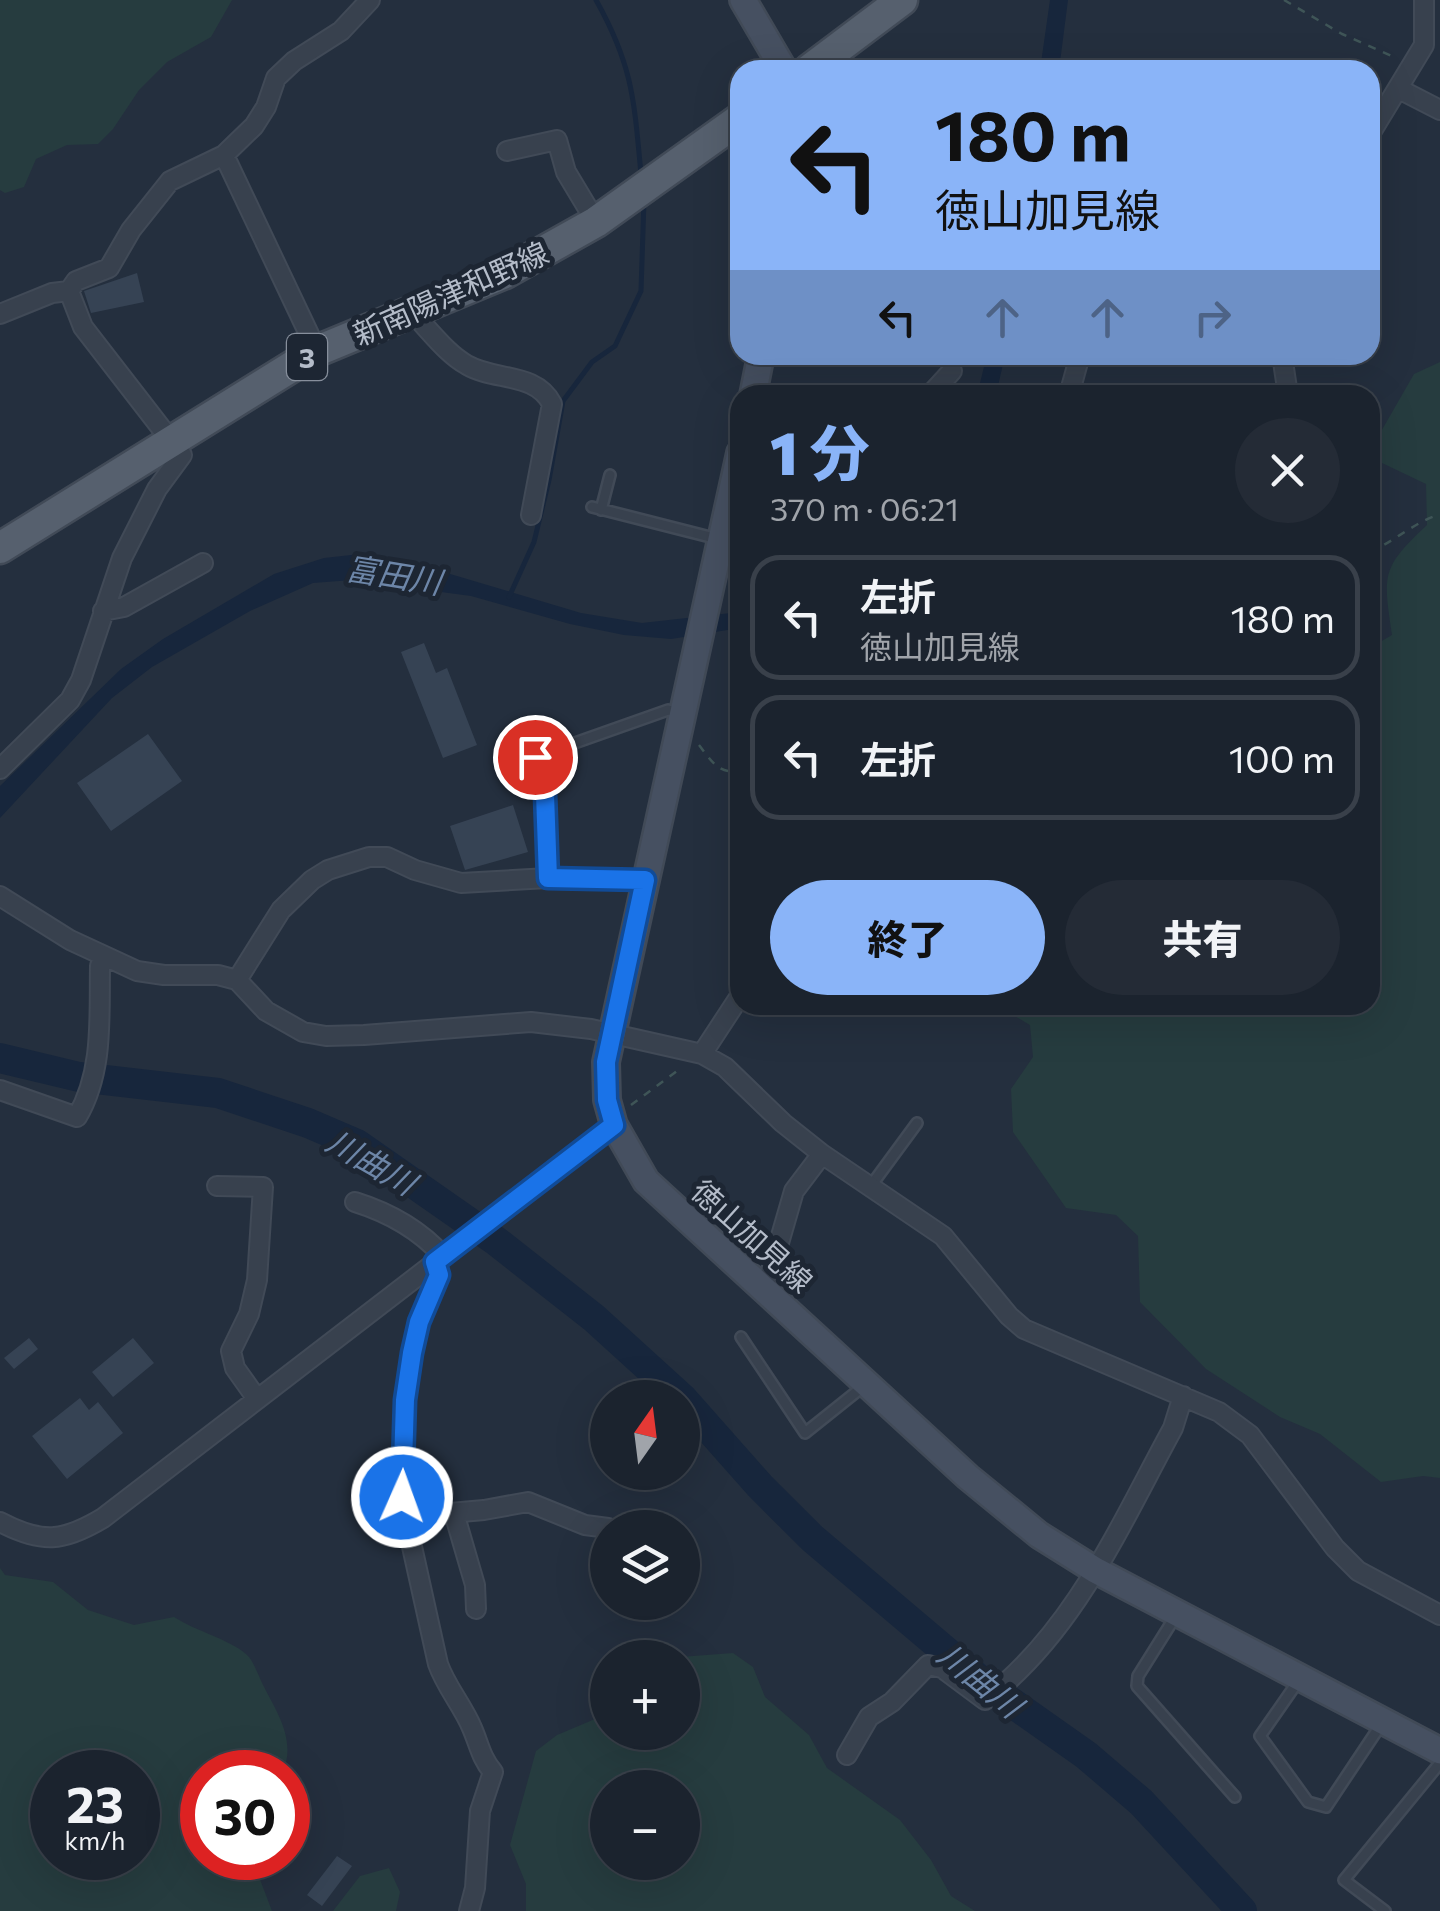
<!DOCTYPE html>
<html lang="ja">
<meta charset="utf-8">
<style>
:root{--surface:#1b232e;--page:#242b36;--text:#f1f3f6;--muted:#a0a4aa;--line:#39404a;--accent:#8ab4f8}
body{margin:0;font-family:Commissioner,"Noto Sans JP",sans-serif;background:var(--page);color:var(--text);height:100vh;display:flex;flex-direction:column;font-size:38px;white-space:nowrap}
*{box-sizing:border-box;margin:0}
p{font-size:32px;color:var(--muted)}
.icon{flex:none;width:55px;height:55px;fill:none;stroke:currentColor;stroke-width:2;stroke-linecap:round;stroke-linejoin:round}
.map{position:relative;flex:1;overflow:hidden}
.drawer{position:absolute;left:730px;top:385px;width:650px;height:630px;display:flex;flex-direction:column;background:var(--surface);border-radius:30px;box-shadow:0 10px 40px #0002,0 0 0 2px var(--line)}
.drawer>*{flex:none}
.banner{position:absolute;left:730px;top:60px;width:650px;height:305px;border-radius:30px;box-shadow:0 10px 40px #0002,0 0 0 2px var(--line);background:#8ab4f8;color:#111;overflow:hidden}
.needle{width:65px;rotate:14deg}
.buttons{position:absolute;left:590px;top:1380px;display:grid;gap:20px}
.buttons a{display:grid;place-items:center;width:110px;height:110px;border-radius:50%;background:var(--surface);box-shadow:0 10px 40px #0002,0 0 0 2px var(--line);font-size:50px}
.speed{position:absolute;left:30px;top:1750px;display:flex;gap:20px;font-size:50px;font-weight:700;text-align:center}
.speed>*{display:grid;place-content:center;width:130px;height:130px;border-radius:50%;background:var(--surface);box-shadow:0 10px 40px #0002,0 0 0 2px var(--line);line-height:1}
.speed small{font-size:25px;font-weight:400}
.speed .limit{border:15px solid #d22;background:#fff;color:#111}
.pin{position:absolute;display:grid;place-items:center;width:85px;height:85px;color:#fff;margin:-42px;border:5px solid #fff;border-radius:50%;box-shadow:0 2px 10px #0007}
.me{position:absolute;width:110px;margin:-55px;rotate:2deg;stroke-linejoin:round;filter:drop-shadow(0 0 8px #0008)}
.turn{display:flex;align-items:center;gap:35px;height:210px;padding:0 40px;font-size:45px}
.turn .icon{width:130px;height:130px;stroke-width:2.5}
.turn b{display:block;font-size:70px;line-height:85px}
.lanes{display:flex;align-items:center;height:95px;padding:0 40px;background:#0003;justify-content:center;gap:50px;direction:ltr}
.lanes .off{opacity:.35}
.round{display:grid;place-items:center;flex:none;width:105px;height:105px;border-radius:52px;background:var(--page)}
.overview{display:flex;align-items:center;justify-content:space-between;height:170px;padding:0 40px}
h1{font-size:60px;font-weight:800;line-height:75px;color:var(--accent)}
.button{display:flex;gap:20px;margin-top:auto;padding:20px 40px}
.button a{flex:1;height:115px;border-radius:60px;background:var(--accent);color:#111;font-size:40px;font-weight:800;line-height:115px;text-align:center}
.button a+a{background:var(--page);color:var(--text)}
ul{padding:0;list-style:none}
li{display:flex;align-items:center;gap:30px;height:125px;margin:0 20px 15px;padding:0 20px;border:5px solid var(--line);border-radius:30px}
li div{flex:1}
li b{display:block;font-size:38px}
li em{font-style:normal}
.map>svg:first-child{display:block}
</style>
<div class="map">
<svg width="1440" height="1911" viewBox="0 0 1440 1911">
<rect width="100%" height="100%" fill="#242f3e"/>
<path fill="#263c3f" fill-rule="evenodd" d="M0,0h232l-21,37 -44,25 -28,28 -26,39 -15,15 -31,1 -31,14 -12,28 -19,6 -5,-3z
M1440,362v1116l-17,-2 -42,6 -61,-48 -40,-17 -74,-48 -66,-67 -2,-66 -22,-21 -50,-7 -53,-76 -2,-43 22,-32 -3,-32 -22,-13 -42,5 -11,-12h415v-357l22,-13c-9,-61 -11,-67 35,-110l-1,-41 -44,-21 -7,-21 39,-68z
M0,1568l5,7 48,7 35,28 46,15 40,-8c21,14 61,24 75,40 6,8 10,20 14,28 15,29 33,55 20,87h-81v86h60l-6,11 16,42h-272zM52,1772h86v86h-86z
M733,1653l20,14 12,30 44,38 18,33 73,52 31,40 20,36 24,15h-449v-27l-16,-39 26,-94 21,-16 50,-21 1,18h74l-2,-75zM608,1788h74v74h-74z
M389,1868l11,24 -4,19h-63l27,-35z"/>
<path fill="#17263c" d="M1050,0h18l-9,70h-19z
M987,355h18l-9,40h-19z
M360,554l60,11 161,48 61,10 98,-11v16l-69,11 -47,-4 -54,-11 -99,-28 -119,-16 -39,3 -63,28 -98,56 -40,31 -112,120v-32l121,-117 42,-30 111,-65 50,-16z
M0,1050h2l80,17 -5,15 -77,-14z"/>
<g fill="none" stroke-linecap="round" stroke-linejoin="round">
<path stroke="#17263c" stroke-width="5" d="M596,0c37,66 38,100 45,174
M509,597l25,-55 15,-62 14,-79 29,-39 23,-16 26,-55 3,-91"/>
<path stroke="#17263c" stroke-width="30" d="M0,1058l79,19 139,16 90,30 49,21 139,97 98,77 88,80
M682,1398l78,88 52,52 169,143 105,74 55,47 101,109"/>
</g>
<path fill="#364354" d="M137,273l7,29 -53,11 -7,-22z
M424,643l12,30 11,-5 30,77 -34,13 -42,-106z
M148,734l34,47 -71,50 -34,-48z
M513,805l15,47 -63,18 -15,-44z
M29,1338l9,11 -24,20 -10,-11z
M133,1338l21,25 -41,34 -21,-25z
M80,1398l9,12 9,-8 25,31 -56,46 -35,-43z
M337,1856l15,10 -30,40 -15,-11z"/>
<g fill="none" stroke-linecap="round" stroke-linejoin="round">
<defs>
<path id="lane" d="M592,507l126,32
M601,510l9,-35
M548,877l-3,-83 -10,-37 133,-47 11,3
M870,1187l47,-64
M741,1337l64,96 60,-48
M1175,1617l-37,59 -1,10 98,111
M1299,1680l-39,56 48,66 18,5 56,-84
M1385,1911l-41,-31 96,-117"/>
<path id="street" d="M1399,89l41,21
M1370,134l54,-89v-45
M507,151l50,-11 9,32 30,50
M224,155l93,196
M416,312l4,9c14,15 29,34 47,44 27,16 69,7 85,39l-21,111
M0,314l52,-21 17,-2 7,-10 33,-13 22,-38 39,-49 54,-26 30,-29 12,-19 10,-29 18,-17 47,-30 29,-31
M1282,355l6,40
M930,395l22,-24
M1069,395l11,-40
M103,611l21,-4 79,-44
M0,769l70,-69 11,-20 41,-122 35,-69 25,-34 -99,-128 -14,-36
M0,896l70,44 67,31 27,4h54l19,5 29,31 37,21 23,4 38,-1 167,-13 60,7 111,25 23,13 58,56 39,31 121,82 66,80 15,13 195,83 31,23 85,113 23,23 82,44
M237,980l44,-70 31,-30 16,-10 41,-13h18l28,13 46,13 87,-5 97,3
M702,1054l38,-58
M0,1090l77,27c27,-46 22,-100 23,-151l4,-8
M217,1186l46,1 -6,93 -8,34 -18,37 4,17 22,31
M355,1202c35,11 64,27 88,54
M435,1262l4,13 -20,47 -7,31 -7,47 -4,97 37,167c8,23 25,42 34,64 7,16 9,30 21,44l-13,39 -5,77 -6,23
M763,1286l7,-12 24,-83 28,-37
M454,1513l21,72 1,24
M405,1517l79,-7 44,-8 57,23 23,3
M0,1522c42,22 63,20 103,-4l511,-393
M847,1755l22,-38 23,-15 36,-37 14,3 43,32c90,-69 135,-175 188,-272l10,-32"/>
<path id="secondary" d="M743,0l41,70
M753,395l8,-40
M740,453l-134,609 1,38 7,25 32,56 322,296 71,58 56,35 345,181"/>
<path id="primary" d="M809,70l93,-70
M0,548l317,-197 188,-78 91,-51 144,-103"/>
</defs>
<use href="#lane" stroke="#414a57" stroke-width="14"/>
<use href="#street" stroke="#414a57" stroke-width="22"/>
<use href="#secondary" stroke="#414a57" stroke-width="30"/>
<use href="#primary" stroke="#414a57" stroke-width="35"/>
<path stroke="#3f5557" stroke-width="2.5" stroke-dasharray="8 8" stroke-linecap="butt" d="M1284,0l58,34 52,23
M1370,552c25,-11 43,-29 70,-38
M699,745c11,14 20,31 41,25
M631,1105l50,-37"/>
<use href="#lane" stroke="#38414e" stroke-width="9"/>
<use href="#street" stroke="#38414e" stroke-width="18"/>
<use href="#secondary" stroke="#465061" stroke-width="25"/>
<use href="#primary" stroke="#56606e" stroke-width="30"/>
</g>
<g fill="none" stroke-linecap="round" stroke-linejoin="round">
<defs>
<path id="route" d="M402,1497l3,-97 7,-47 7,-31 20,-47 -4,-13 179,-137 -7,-25 -1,-38 39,-182 -97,-2 -3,-84 -10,-37"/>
</defs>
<use href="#route" stroke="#114b97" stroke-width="25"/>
<use href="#route" stroke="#1a73e8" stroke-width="18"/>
</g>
<g text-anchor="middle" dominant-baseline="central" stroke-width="10" stroke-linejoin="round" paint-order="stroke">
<rect fill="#1d2633" stroke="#878f9c" stroke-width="2.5" x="287" y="334" width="40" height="46" rx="8"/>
<g font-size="28" font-weight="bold" fill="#b4bcc9">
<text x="307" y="357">3</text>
</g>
<g font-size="30" fill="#b4bcc9" stroke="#1d2633">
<text transform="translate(450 292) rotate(-24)">新南陽津和野線</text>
<text transform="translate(753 1235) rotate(42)">徳山加見線</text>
</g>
<g font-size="32" font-style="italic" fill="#6d86a8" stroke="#1d2633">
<text transform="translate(394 574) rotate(9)">富田川</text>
<text transform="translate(372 1161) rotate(30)">川曲川</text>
<text transform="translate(981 1679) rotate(39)">川曲川</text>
</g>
</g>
</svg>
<div class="buttons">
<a><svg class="needle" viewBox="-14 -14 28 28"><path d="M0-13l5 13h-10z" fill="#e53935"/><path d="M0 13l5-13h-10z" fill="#a0a4aa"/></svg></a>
<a><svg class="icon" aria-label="layers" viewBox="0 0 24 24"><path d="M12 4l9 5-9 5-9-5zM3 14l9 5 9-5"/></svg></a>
<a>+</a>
<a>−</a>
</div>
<div class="speed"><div>23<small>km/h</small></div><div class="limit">30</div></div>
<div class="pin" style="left:535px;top:757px;background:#d93025"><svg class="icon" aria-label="arrive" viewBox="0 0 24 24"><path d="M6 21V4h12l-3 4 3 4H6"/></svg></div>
<svg class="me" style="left:402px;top:1497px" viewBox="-20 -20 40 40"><circle r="17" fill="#1a73e8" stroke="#fff" stroke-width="3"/><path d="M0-11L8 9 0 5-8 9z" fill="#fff"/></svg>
<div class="banner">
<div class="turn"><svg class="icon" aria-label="left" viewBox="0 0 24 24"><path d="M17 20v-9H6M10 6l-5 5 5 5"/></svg><div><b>180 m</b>徳山加見線</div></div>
<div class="lanes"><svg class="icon" aria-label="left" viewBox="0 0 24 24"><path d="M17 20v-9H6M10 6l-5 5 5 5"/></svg><svg class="icon off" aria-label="ahead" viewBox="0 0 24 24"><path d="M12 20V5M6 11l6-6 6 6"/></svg><svg class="icon off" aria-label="ahead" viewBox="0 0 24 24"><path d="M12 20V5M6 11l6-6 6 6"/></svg><svg class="icon off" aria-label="right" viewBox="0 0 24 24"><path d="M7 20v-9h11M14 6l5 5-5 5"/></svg></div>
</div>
<section class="drawer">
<div class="overview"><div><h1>1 分</h1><p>370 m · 06:21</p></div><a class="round"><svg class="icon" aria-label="close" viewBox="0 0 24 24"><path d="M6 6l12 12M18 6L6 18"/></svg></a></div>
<ul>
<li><svg class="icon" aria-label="left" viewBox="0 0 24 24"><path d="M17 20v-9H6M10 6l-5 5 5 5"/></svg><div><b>左折</b><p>徳山加見線</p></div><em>180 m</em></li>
<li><svg class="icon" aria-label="left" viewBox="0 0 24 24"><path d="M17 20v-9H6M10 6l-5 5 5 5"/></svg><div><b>左折</b></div><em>100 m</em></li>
</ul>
<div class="button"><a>終了</a><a>共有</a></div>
</section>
</div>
